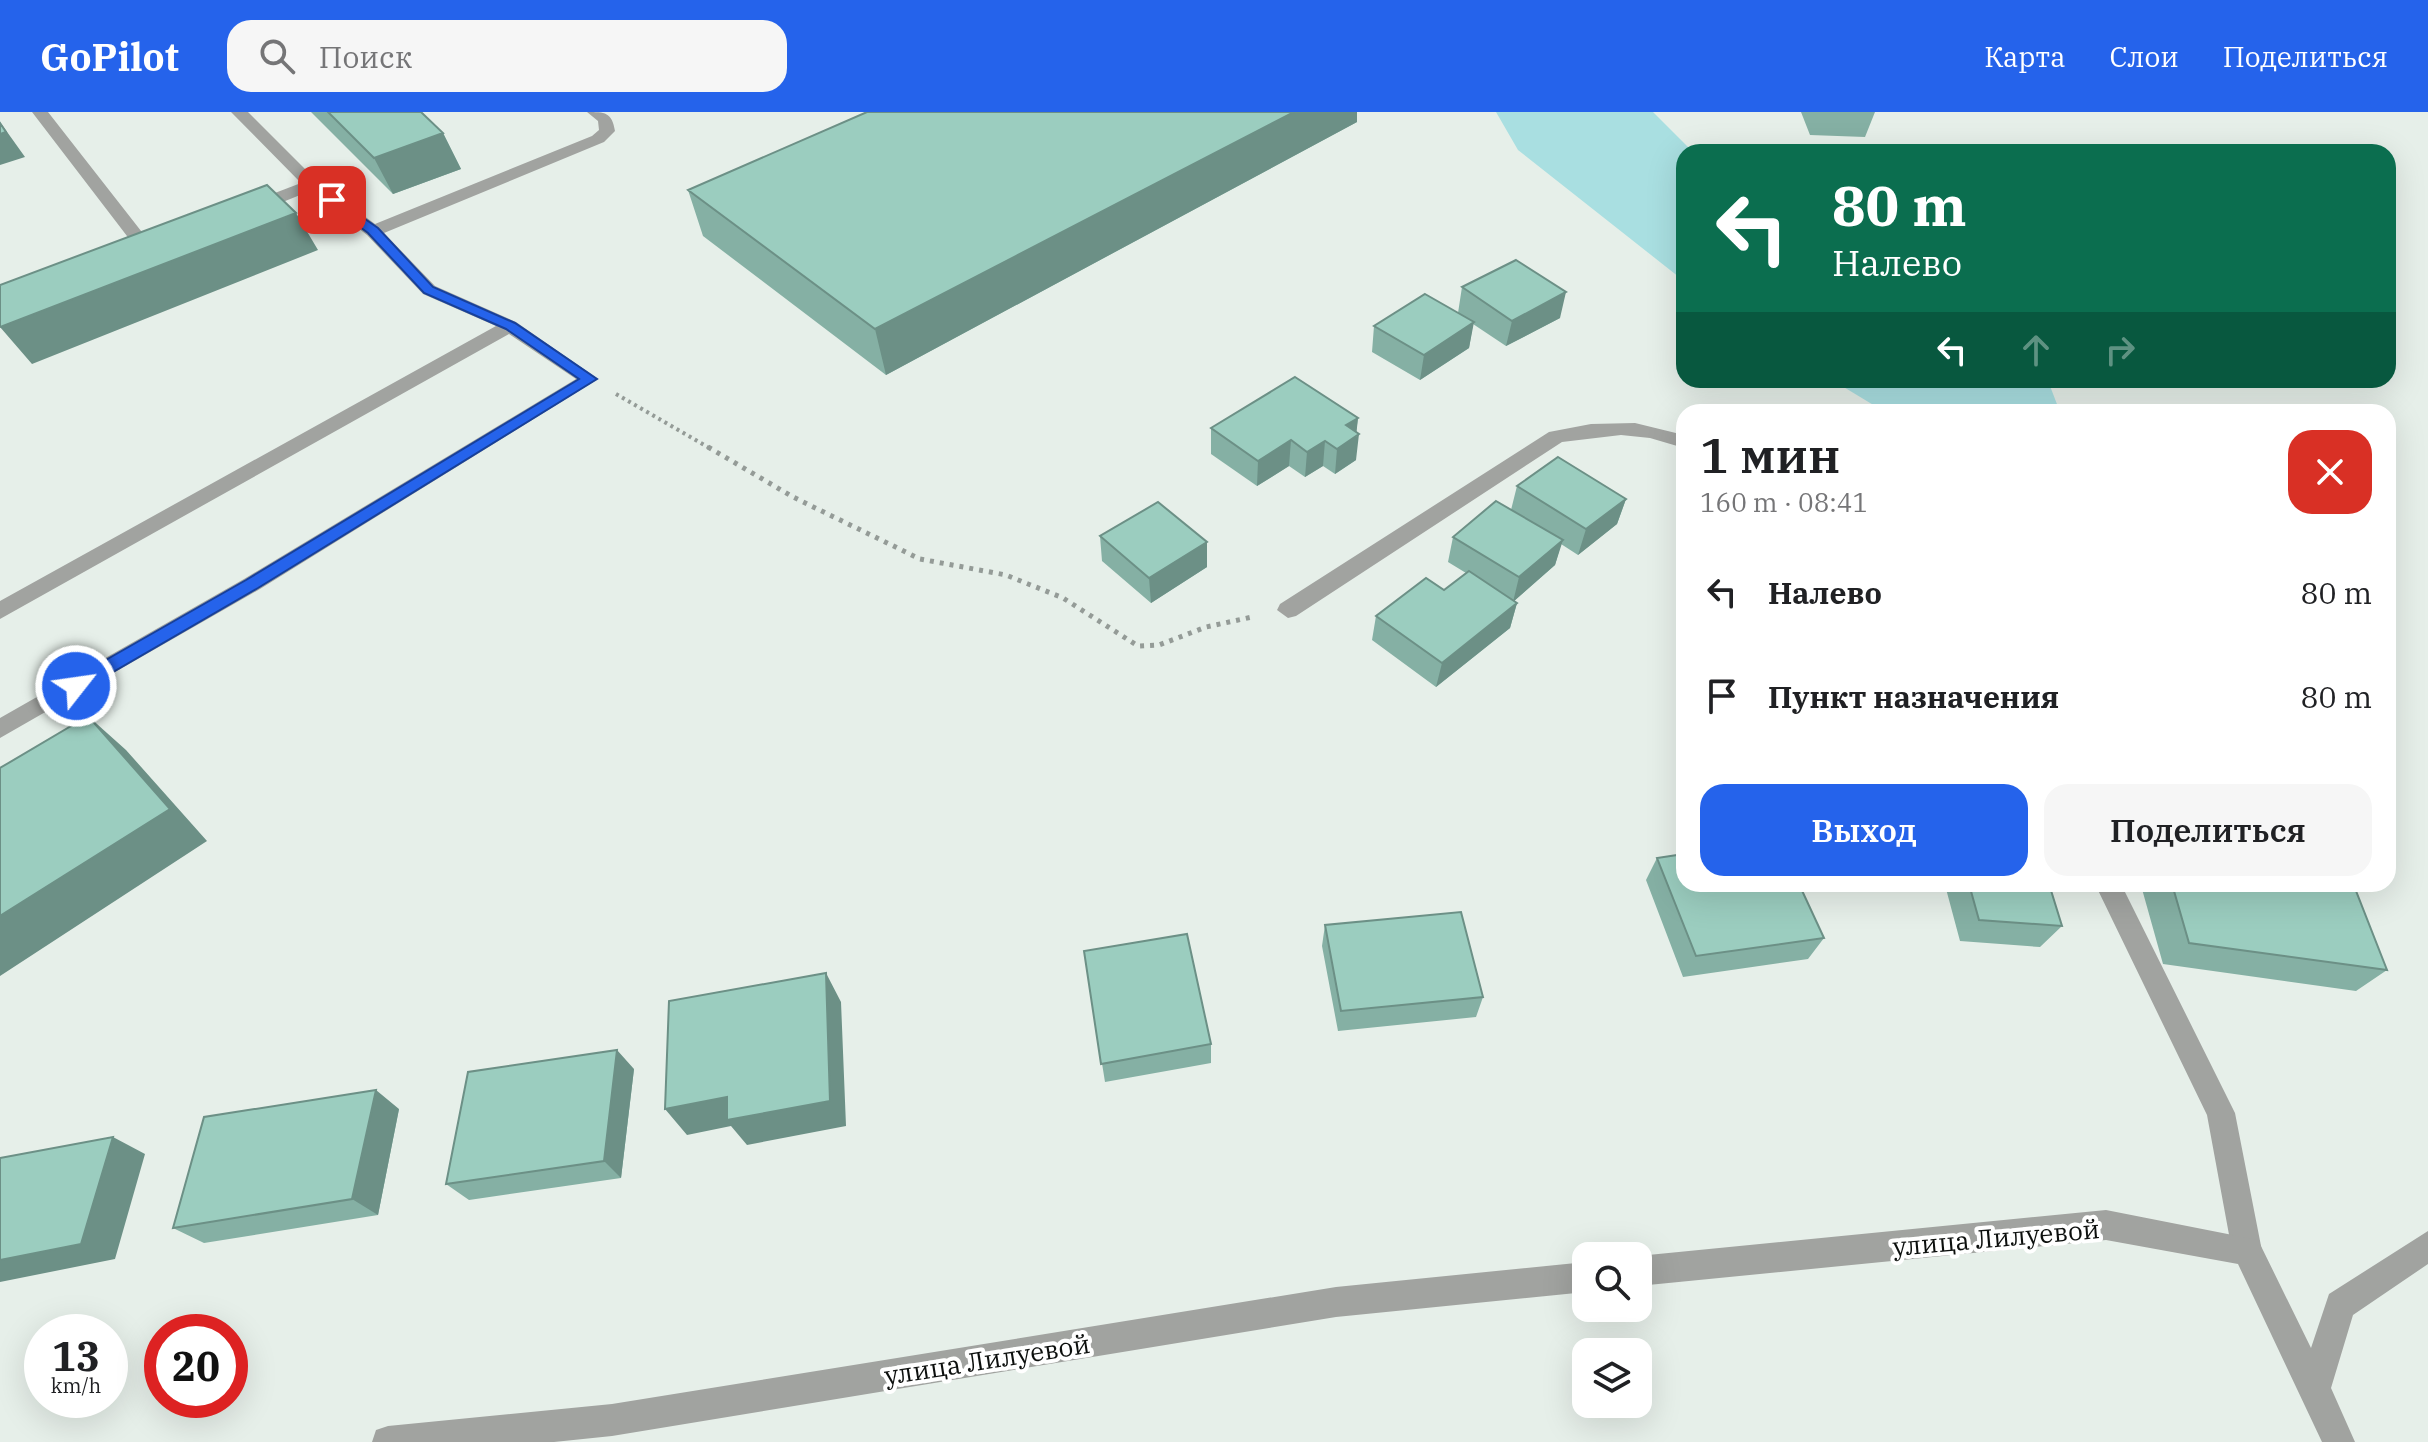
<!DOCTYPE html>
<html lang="ru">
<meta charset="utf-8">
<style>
:root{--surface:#fff;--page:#f6f6f6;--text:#202124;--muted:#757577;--accent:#2563eb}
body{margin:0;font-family:"IBM Plex Serif",serif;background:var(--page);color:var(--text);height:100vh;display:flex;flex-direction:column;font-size:30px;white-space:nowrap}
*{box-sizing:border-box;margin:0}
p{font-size:26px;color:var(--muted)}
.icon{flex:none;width:44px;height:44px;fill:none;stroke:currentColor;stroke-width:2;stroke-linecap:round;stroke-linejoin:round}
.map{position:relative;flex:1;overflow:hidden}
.drawer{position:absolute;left:1676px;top:292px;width:720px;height:488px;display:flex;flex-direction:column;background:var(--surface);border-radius:24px;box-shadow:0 8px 32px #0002}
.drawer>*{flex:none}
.banner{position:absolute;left:1676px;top:32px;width:720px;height:244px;border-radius:24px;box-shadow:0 8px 32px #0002;background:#0b6e4f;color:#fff;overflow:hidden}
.fabs{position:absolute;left:1572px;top:1130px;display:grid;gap:16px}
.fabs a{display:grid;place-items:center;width:80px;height:80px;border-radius:16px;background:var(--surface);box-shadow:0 8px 32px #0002;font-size:40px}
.speed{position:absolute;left:24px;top:1202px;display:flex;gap:16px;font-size:40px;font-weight:700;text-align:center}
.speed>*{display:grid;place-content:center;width:104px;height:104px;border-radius:50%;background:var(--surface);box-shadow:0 8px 32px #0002;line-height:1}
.speed small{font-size:20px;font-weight:400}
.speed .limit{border:12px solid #d22;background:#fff;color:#111}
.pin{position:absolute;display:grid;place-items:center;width:68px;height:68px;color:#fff;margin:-34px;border-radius:16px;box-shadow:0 4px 12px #0006}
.me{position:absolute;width:88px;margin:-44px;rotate:60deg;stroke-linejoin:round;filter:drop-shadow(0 0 6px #0008)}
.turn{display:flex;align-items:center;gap:28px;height:168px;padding:0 24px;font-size:36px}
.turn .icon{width:104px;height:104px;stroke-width:2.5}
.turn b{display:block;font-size:56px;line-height:68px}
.lanes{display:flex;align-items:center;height:76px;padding:0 24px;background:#0003;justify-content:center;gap:40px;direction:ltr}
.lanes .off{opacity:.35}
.round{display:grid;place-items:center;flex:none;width:84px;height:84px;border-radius:24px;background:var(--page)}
.headline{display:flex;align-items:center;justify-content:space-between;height:136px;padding:0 24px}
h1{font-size:48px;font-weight:600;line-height:60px}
.cta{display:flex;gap:16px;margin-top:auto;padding:16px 24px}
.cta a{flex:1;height:92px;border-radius:24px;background:var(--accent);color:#fff;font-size:32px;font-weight:600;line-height:92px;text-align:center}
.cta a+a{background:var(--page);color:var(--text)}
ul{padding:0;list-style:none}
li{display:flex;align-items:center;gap:24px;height:104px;padding:0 24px}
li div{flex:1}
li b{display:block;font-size:30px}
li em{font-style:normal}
header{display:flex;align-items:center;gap:48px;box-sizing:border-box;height:112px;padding:0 40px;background:var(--accent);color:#fff}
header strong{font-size:38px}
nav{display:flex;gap:44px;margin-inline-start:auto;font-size:28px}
.search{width:560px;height:72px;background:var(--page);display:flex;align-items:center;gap:20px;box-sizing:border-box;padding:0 28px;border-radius:24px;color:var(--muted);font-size:30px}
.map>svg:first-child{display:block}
</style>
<header>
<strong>GoPilot</strong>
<div class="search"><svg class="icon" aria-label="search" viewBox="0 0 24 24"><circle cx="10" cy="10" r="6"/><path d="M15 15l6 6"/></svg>Поиск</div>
<nav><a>Карта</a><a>Слои</a><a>Поделиться</a></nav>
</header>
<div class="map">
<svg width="2428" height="1330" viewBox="0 0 2428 1330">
<rect width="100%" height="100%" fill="#e6efe9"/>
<path fill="#a9dfe1" d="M1496,0h157l40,40h-9v129l-166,-131z
M1832,268h209l9,6 10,26h-175z"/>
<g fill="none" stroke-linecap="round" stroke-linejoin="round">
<path stroke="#949b97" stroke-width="4" stroke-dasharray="3 4" stroke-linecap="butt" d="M616,282l95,55"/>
<path stroke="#949b97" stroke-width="5" stroke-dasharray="4 6" stroke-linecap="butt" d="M708,335l85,50 127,62 86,16 57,23 75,48 21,-1 47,-18 46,-10"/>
<path fill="#a1a3a0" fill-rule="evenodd" d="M32,0h16l104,133v8h-12z
M231,0h17l70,70 57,42 217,-88 7,-6 -1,-9 -11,-9c18,0 25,0 28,19l-11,11 -220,91 51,53 81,36 82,57 -338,210 -260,149v-20l244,-139 332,-200 -67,-45 -509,285v-18l496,-275 -73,-32 -56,-59 -57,-44 -52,21h-12v-8l55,-21z
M1635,311l49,12v13l-34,-10 -29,-3 -59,7 -266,174 -8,2 -11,-8 3,-6 269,-172 42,-8z
M2095,772h26l114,229 27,138 -4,11 -11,4 -11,-4 -4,-11 -25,-136z"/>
<path fill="#a1a3a0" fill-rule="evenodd" d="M2106,1098l152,30 53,108 18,-54 99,-63v33l-75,51 -22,73 24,54h-33l-84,-178 -132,-24 -468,46v-30z
M1586,1150v30l-250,25 -724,119 -58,6h-182l4,-12 12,-4 224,-22 724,-117z"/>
</g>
<path fill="#85b0a4" d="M311,0h110l22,21 18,36 -68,25z
M1801,0h74l-10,25 -55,-2z
M1357,10l-471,253 -183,-139 -15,-46z
M1462,175l98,31 -54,28 -33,-22 -4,24 -49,32 -48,-28 2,-26 84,-13z
M1358,306l-2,14v28l-21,14 -12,-8 -18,11 -16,-11 -32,20 -46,-32v-26z
M1517,374l109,13 -9,25 -39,31 -17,-11 -6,21 -41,36 3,2 -7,25 -74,59 -64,-47 4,-24 68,-26 22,-17 -18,-11 5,-25 58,-27z
M1100,424l107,6v25l-56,36 -49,-42z
M1657,746l167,80 -16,21 -125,18 -37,-97z
M1946,772h103l13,42 -22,21 -80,-6 -15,-56z
M2148,772h151l88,86 -31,21 -193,-27 -21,-75z
M1325,813l158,72 -7,20 -138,14 -16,-85z
M1084,839l127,93v19l-106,19z
M634,957l-13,109 -152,22 -23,-16z
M399,997l-21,106 -174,28 -31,-15z"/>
<path fill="#6c9086" d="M1294,0h63v10l-471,253 -11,-46z
M0,10l25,35 -25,8z
M443,21l18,36 -68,25 -19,-36z
M296,101l22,37 -286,114 -32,-37z
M1566,180l-6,26 -54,28 6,-25z
M1474,210l-5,26 -49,32 4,-25z
M1358,306l-2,19 3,-3 -3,26 -21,14 2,-25 9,-24z
M1291,328l-2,26 -32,20 1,-25z
M1325,329l-2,25 -18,11 2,-25z
M1626,387l-9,25 -39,31 8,-26z
M1563,428l-8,25 -42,37 6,-25z
M1207,430v25l-56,36 -2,-25z
M1517,491l-7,25 -74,59 6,-24z
M88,604l38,34 81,91 -207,135v-60z
M826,861l15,29 5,124 -99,19 -16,-19 -44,9 -22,-26 62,-12z
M617,938l17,19 -13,109 -17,-17z
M376,978l23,19 -21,106 -26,-16z
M113,1025l32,17 -30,105 -115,23v-22z"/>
<path fill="#9bcdbf" stroke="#6c9086" stroke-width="2" d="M328,0h93l22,21 -69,25z
M867,0h427l-419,217 -187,-139z
M0,11l6,9 -6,2z
M267,73l29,28 -296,114v-42z
M1516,148l50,32 -54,29 -50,-34z
M1425,182l49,28 -50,33 -50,-29z
M1295,265l63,41 -12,7 13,9 -22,15 -12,-8 -18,11 -16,-12 -33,21 -47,-33z
M1558,345l68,42 -40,30 -69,-43z
M1496,389l67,39 -44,37 -66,-40z
M1158,390l49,40 -58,36 -49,-42z
M1469,459l48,32 -75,60 -66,-47 50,-38 18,12z
M88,604l82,93 -170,107v-148z
M1684,742v30h115l25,54 -128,18 -39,-98z
M1969,772h80l13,42 -83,-6z
M2172,772h127l57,7 31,79 -198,-27z
M1461,800l22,85 -142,14 -16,-86z
M1187,822l24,110 -110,20 -17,-113z
M826,861l4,128 -103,19v-23l-62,12 4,-108z
M617,938l-13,111 -158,23 22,-112z
M376,978l-24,109 -179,29 31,-111z
M113,1025l-32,107 -81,16v-102z"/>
<path fill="#2563eb" stroke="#184099" stroke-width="2" d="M332,84l46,32 55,59 82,36 82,56 -339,209 -176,102h-13v-9l177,-101 333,-201 -73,-50 -82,-36 -56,-60 -40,-30 -2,-3z"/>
<g text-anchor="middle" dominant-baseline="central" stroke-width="8" stroke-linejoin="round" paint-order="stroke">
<g font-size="26" fill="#0c0f0d" stroke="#fff">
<text transform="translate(1996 1125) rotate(-5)">улица Лилуевой</text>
<text transform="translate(987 1247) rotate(-9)">улица Лилуевой</text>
</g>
</g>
</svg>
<div class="fabs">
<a><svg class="icon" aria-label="search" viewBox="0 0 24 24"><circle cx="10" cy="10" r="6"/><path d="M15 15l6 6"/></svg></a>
<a><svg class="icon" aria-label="layers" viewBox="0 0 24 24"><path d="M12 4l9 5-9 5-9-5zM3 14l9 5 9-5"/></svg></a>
</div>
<div class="speed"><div>13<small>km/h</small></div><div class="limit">20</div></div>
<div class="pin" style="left:332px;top:88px;background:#d93025"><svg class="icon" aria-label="arrive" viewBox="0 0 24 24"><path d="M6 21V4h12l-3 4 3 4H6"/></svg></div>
<svg class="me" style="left:76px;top:574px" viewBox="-20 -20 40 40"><circle r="17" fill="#2563eb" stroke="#fff" stroke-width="3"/><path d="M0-11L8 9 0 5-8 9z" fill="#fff"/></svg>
<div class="banner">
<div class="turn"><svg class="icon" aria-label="left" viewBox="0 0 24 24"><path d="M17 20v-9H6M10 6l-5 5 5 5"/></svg><div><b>80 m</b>Налево</div></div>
<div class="lanes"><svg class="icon" aria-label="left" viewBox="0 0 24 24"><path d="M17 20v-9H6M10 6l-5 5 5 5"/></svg><svg class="icon off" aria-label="ahead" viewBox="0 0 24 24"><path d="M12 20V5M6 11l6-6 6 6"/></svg><svg class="icon off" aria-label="right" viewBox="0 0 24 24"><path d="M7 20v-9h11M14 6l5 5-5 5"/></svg></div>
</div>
<section class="drawer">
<div class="headline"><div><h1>1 мин</h1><p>160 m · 08:41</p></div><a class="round" style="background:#d93025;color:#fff"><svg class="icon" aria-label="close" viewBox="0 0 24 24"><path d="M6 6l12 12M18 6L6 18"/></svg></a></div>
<ul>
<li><svg class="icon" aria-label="left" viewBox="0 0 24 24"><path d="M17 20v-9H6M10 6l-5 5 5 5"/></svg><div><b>Налево</b></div><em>80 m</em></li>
<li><svg class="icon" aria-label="arrive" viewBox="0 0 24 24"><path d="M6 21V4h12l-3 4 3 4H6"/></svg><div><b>Пункт назначения</b></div><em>80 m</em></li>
</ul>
<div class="cta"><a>Выход</a><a>Поделиться</a></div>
</section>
</div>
